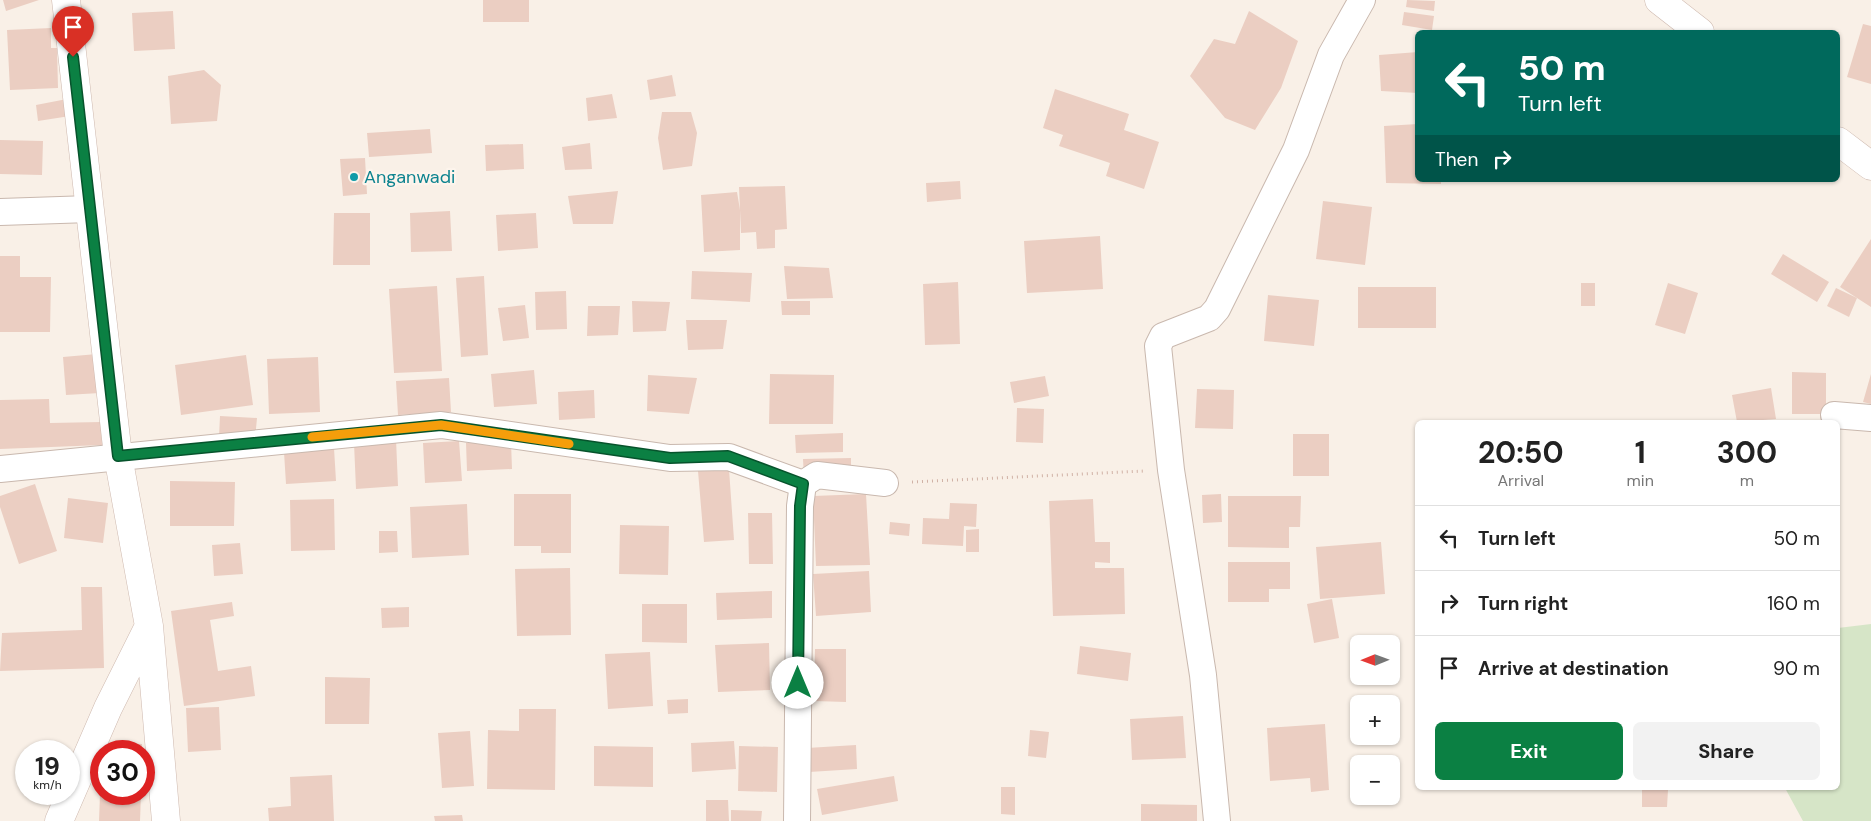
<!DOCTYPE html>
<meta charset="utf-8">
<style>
:root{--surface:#fff;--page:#f2f2f2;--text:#222;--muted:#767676;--line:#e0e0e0;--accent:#0b8043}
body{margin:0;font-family:"DM Sans",sans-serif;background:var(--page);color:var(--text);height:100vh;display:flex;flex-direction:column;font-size:19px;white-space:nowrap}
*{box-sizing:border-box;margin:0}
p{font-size:16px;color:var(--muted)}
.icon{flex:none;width:28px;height:28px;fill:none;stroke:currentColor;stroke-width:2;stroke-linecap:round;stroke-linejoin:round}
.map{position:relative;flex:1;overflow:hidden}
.details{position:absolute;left:1415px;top:420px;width:425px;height:370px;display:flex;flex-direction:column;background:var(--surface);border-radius:8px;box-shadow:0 1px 4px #0004}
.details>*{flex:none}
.hud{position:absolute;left:1415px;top:30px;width:425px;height:152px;border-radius:8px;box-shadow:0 1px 4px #0004;background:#00695c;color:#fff;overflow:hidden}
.needle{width:32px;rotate:269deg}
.fabs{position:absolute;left:1350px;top:635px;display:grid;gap:10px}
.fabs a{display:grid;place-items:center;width:50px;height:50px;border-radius:8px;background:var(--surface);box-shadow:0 1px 4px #0004;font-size:25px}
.speed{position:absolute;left:15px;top:740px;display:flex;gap:10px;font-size:25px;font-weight:700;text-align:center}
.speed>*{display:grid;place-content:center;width:65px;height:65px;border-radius:50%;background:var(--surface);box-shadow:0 1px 4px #0004;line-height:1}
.speed small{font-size:12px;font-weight:400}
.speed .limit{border:8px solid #d22;background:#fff;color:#111}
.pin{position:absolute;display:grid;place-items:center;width:42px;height:42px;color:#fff;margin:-51px -21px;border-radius:50% 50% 50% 0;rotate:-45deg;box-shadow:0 0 5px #0007}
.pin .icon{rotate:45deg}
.me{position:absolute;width:55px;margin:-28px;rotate:0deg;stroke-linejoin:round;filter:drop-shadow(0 0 4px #0008)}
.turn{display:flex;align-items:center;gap:18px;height:105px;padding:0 20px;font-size:22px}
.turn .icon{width:65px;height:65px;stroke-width:2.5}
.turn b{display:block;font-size:35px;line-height:42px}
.then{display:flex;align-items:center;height:48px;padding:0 20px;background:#0003;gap:10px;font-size:19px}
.eta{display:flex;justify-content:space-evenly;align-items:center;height:85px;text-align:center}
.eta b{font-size:30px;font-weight:700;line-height:35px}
.action{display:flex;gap:10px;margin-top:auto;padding:10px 20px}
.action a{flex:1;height:58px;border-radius:8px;background:var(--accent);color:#fff;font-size:20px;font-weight:700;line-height:58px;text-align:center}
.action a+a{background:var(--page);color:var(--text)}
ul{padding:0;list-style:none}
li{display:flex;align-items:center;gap:15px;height:65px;padding:0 20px;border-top:1px solid var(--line)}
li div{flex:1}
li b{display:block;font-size:19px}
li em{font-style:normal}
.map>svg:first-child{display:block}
</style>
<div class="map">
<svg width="1871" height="821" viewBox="0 0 1871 821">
<rect width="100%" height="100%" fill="#f9f0e7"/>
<path fill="#d6e5c7" d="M1871,624v197h-68l-18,-33h53v-160z"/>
<path fill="#ebcec2" d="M3,0h36l-33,11z
M483,0h46v22h-46z
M1407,0l28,1 -1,10 -28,-4z
M173,11l2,38 -41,2 -2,-38z
M1249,11l49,30 -17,47 -26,42 -30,-12 -35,-42 24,-37 21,5z
M1404,12l30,4 -2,14 -30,-5z
M1863,24l8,2v58l-24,-7z
M51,28v20h6l1,40 -48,2 -3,-60z
M1418,52v41l-37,-2 -2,-36z
M204,70l17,15 -4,36 -46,3 -3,-48z
M672,75l4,21 -26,4 -3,-20z
M1055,89l74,25 -5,16 35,12 -15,47 -38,-13 4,-13 -51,-17 4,-11 -20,-7z
M612,94l5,24 -29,3 -2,-23z
M67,99l3,17 -32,5 -2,-16z
M662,112h29l6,21 -5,33 -29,4 -5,-32z
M1418,124v56h23v4l-55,-1 -2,-57z
M430,129l2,24 -63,4 -2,-24z
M0,140l43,1 -1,34 -42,-1z
M590,143l2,26 -27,1 -3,-23z
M523,144l1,25 -38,2 -1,-26z
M365,158l2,36 -24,2 -3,-37z
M960,181l1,18 -34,3 -1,-19z
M785,186l2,43 -12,1v18l-18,1 -1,-17 -15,1 -2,-46z
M618,191l-5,33h-40l-5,-28z
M737,192l3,18v40l-36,2 -3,-57z
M1323,201l49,6 -7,58 -49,-6z
M450,211l2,40 -41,1 -1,-39z
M334,213h36v52h-37z
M536,213l2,35 -40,3 -2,-36z
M1100,236l3,53 -76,4 -3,-52z
M1871,239v68l-14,-9 -8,19 -22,-11 9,-18 21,10 -17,-11z
M1783,254l46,28 -12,20 -46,-28z
M0,256h20v21h31l-1,55h-50z
M784,266l45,2 4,30 -46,1z
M692,271l60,2 -2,29 -59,-3z
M484,276l4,79 -27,2 -5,-79z
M958,282l2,62 -35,1 -2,-61z
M1581,283h14v23h-14z
M1668,283l30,10 -13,41 -30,-9z
M437,286l5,85 -48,2 -5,-84z
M1358,287h78v41h-78z
M566,291l1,38 -31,1 -1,-38z
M1268,295l51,5 -5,46 -50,-5z
M632,301l38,1 -4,29 -33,1z
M781,301h29v14h-28z
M525,305l4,33 -26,3 -5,-33z
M588,306h32l-2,29 -31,1z
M686,320h41l-4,29 -35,1z
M97,354l3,39 -34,2 -3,-38z
M246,355l7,50 -72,10 -6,-50z
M318,357l2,55 -51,2 -2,-55z
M534,370l3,34 -43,3 -3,-33z
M1792,372l34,1v41h-34z
M770,374l64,1 -1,49h-64z
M1871,374v30l-8,-2z
M648,375l49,3 -8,36 -42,-3z
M1045,376l4,20 -35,7 -4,-21z
M449,378l2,34 -53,3 -2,-34z
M1771,388l5,31 -39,3 -5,-27z
M1197,389l37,1 -1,39 -38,-1z
M594,390l1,28 -36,2 -1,-28z
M49,399l1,24 51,-1 1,23 -102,4v-49z
M1017,408l27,1 -1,34 -27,-1z
M220,416l37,2 -2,21 -36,-2z
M843,433v19l-47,1 -1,-18z
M1293,434h36v42h-36z
M396,439l2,47 -42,3 -2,-46z
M459,441l3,40 -37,2 -2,-40z
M511,442l1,27 -45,2 -1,-28z
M334,448l2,33 -50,3 -2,-32z
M851,458v19l-47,1 -1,-19z
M729,469l5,71 -30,2 -6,-71z
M170,481l65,1 -1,44h-64z
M35,484l22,67 -38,13 -19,-57v-11z
M514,494h57v59h-30v-7h-27z
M866,494l4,71 -54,1 -3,-70z
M1221,494l1,28 -19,1 -1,-28z
M1228,496h73l-1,31h-11v21l-61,-1z
M68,498l40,5 -5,40 -39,-5z
M334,499l1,51 -44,1 -1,-51z
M1093,499l2,43h15v21l-15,-1v6h29l1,46 -72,2 -4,-115z
M950,503l27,1 -1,23 -12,-1 -1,20 -41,-2 1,-26 26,1z
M467,504l2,51 -57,3 -2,-51z
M748,513h24l1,51h-24z
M890,522l20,2 -1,12 -20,-2z
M620,525l49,1 -1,49 -49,-1z
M979,529v23h-13v-22z
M379,531h18l1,21 -19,1z
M1381,542l4,52 -65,5 -4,-52z
M240,543l3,31 -29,2 -2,-31z
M1228,562h62v27h-21v13h-41z
M570,568l1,67 -54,1 -2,-67z
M869,571l2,41 -55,4 -3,-42z
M81,587h21l2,81 -104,3 2,-38 80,-3z
M772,591v27l-55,2 -1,-27z
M1332,599l7,39 -25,5 -7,-39z
M232,602l2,14 -24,4 8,51 33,-5 4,30 -71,10 -13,-95z
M642,604h45v39l-45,-1z
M409,607v20l-27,1 -1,-20z
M769,643l1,47 -52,2 -3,-47z
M1080,646l51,7 -3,28 -51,-7z
M815,649h31v53l-32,-1z
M650,652l3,54 -45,3 -3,-55z
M325,677l45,1 -1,46h-44z
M688,699v14l-20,1 -1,-14z
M219,707l2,43 -33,2 -2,-44z
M519,709h37l-1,81 -68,-1 1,-59 31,1z
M1183,716l3,42 -54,2 -2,-41z
M1325,724l4,66 -18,2 -1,-14 -40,3 -3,-53z
M1030,730l19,2 -3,26 -18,-2z
M470,731l4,55 -32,2 -4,-55z
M734,741l2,28 -44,3 -1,-29z
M101,743l41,1v7h-41z
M856,745l1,24 -48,3 -2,-24z
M594,746l59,1v40l-59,-1z
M739,746l39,1 -1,45 -39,-1z
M332,775l2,46h-65l-1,-13 23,-2 -1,-29z
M894,776l4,25 -76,14 -5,-26z
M1001,787h14v28l-14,-1z
M1642,790h26l-1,17h-25z
M100,794h41l-1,27h-41z
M706,800h22l1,21h-23z
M1141,804l56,1v16h-56z
M731,810l31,1 -1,10h-30z
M462,815l1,6h-28l-1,-5z"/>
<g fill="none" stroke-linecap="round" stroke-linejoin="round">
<defs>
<path id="street" d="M0,212l90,-3
M1834,415l37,3
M0,469l441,-44 229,33 59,-1 74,27
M797,821l3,-315 3,-22 14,-9 68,8
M1217,821l-14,-146 -32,-205 -13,-124 5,-10 46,-18 8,-9 79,-159 35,-95 31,-55"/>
<path id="secondary" d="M66,0l52,456 31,170 17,195
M1659,0l41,32
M1838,141l33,25
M59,821l49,-113 41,-82"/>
</defs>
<use href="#street" stroke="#c9b8ae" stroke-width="28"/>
<use href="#secondary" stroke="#ceb9af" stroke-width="29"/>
<path stroke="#d0b1a5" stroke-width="3" stroke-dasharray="1 4" stroke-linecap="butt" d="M912,482l233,-11"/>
<use href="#street" stroke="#fff" stroke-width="26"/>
<use href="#secondary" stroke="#fff" stroke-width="28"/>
</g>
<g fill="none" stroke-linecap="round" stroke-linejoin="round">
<defs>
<path id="route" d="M73,57l45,399 323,-31 229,33 58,-2 75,28 -3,22 -2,177"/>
</defs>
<use href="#route" stroke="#07532c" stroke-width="12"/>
<use href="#route" stroke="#0b8043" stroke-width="9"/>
<path stroke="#f59e0b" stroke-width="9" d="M312,437l129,-12 128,19"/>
</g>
<circle fill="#0f9aa8" stroke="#fdf4ec" stroke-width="2" cx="354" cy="177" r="5"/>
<g text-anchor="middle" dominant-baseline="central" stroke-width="4.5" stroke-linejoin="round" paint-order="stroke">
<g font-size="18" fill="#0d838f" stroke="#fdf4ec" text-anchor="start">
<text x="364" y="177">Anganwadi</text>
</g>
</g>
</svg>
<div class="fabs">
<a><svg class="needle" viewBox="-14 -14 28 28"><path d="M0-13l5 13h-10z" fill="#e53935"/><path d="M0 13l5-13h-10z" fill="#767676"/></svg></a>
<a>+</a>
<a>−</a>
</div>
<div class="speed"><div>19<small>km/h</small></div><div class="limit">30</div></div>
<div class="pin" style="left:73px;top:57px;background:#d93025"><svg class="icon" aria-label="arrive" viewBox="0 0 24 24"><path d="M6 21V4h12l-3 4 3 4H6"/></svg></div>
<svg class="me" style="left:798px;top:683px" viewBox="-20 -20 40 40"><circle r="19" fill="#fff"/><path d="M0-13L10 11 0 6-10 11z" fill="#0b8043"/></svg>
<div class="hud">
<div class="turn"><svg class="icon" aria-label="left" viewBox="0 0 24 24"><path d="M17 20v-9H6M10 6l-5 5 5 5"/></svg><div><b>50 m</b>Turn left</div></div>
<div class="then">Then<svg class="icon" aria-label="right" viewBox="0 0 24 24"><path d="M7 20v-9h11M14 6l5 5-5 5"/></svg></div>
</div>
<section class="details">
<div class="eta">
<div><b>20:50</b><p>Arrival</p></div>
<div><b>1</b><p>min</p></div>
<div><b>300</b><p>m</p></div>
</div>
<ul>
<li><svg class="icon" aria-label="left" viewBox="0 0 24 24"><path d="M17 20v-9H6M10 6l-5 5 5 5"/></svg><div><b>Turn left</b></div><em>50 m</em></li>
<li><svg class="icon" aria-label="right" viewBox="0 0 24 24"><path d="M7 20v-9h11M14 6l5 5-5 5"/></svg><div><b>Turn right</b></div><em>160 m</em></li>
<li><svg class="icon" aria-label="arrive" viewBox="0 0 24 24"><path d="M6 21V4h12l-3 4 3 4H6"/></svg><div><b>Arrive at destination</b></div><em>90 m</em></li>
</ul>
<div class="action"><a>Exit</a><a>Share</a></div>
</section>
</div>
